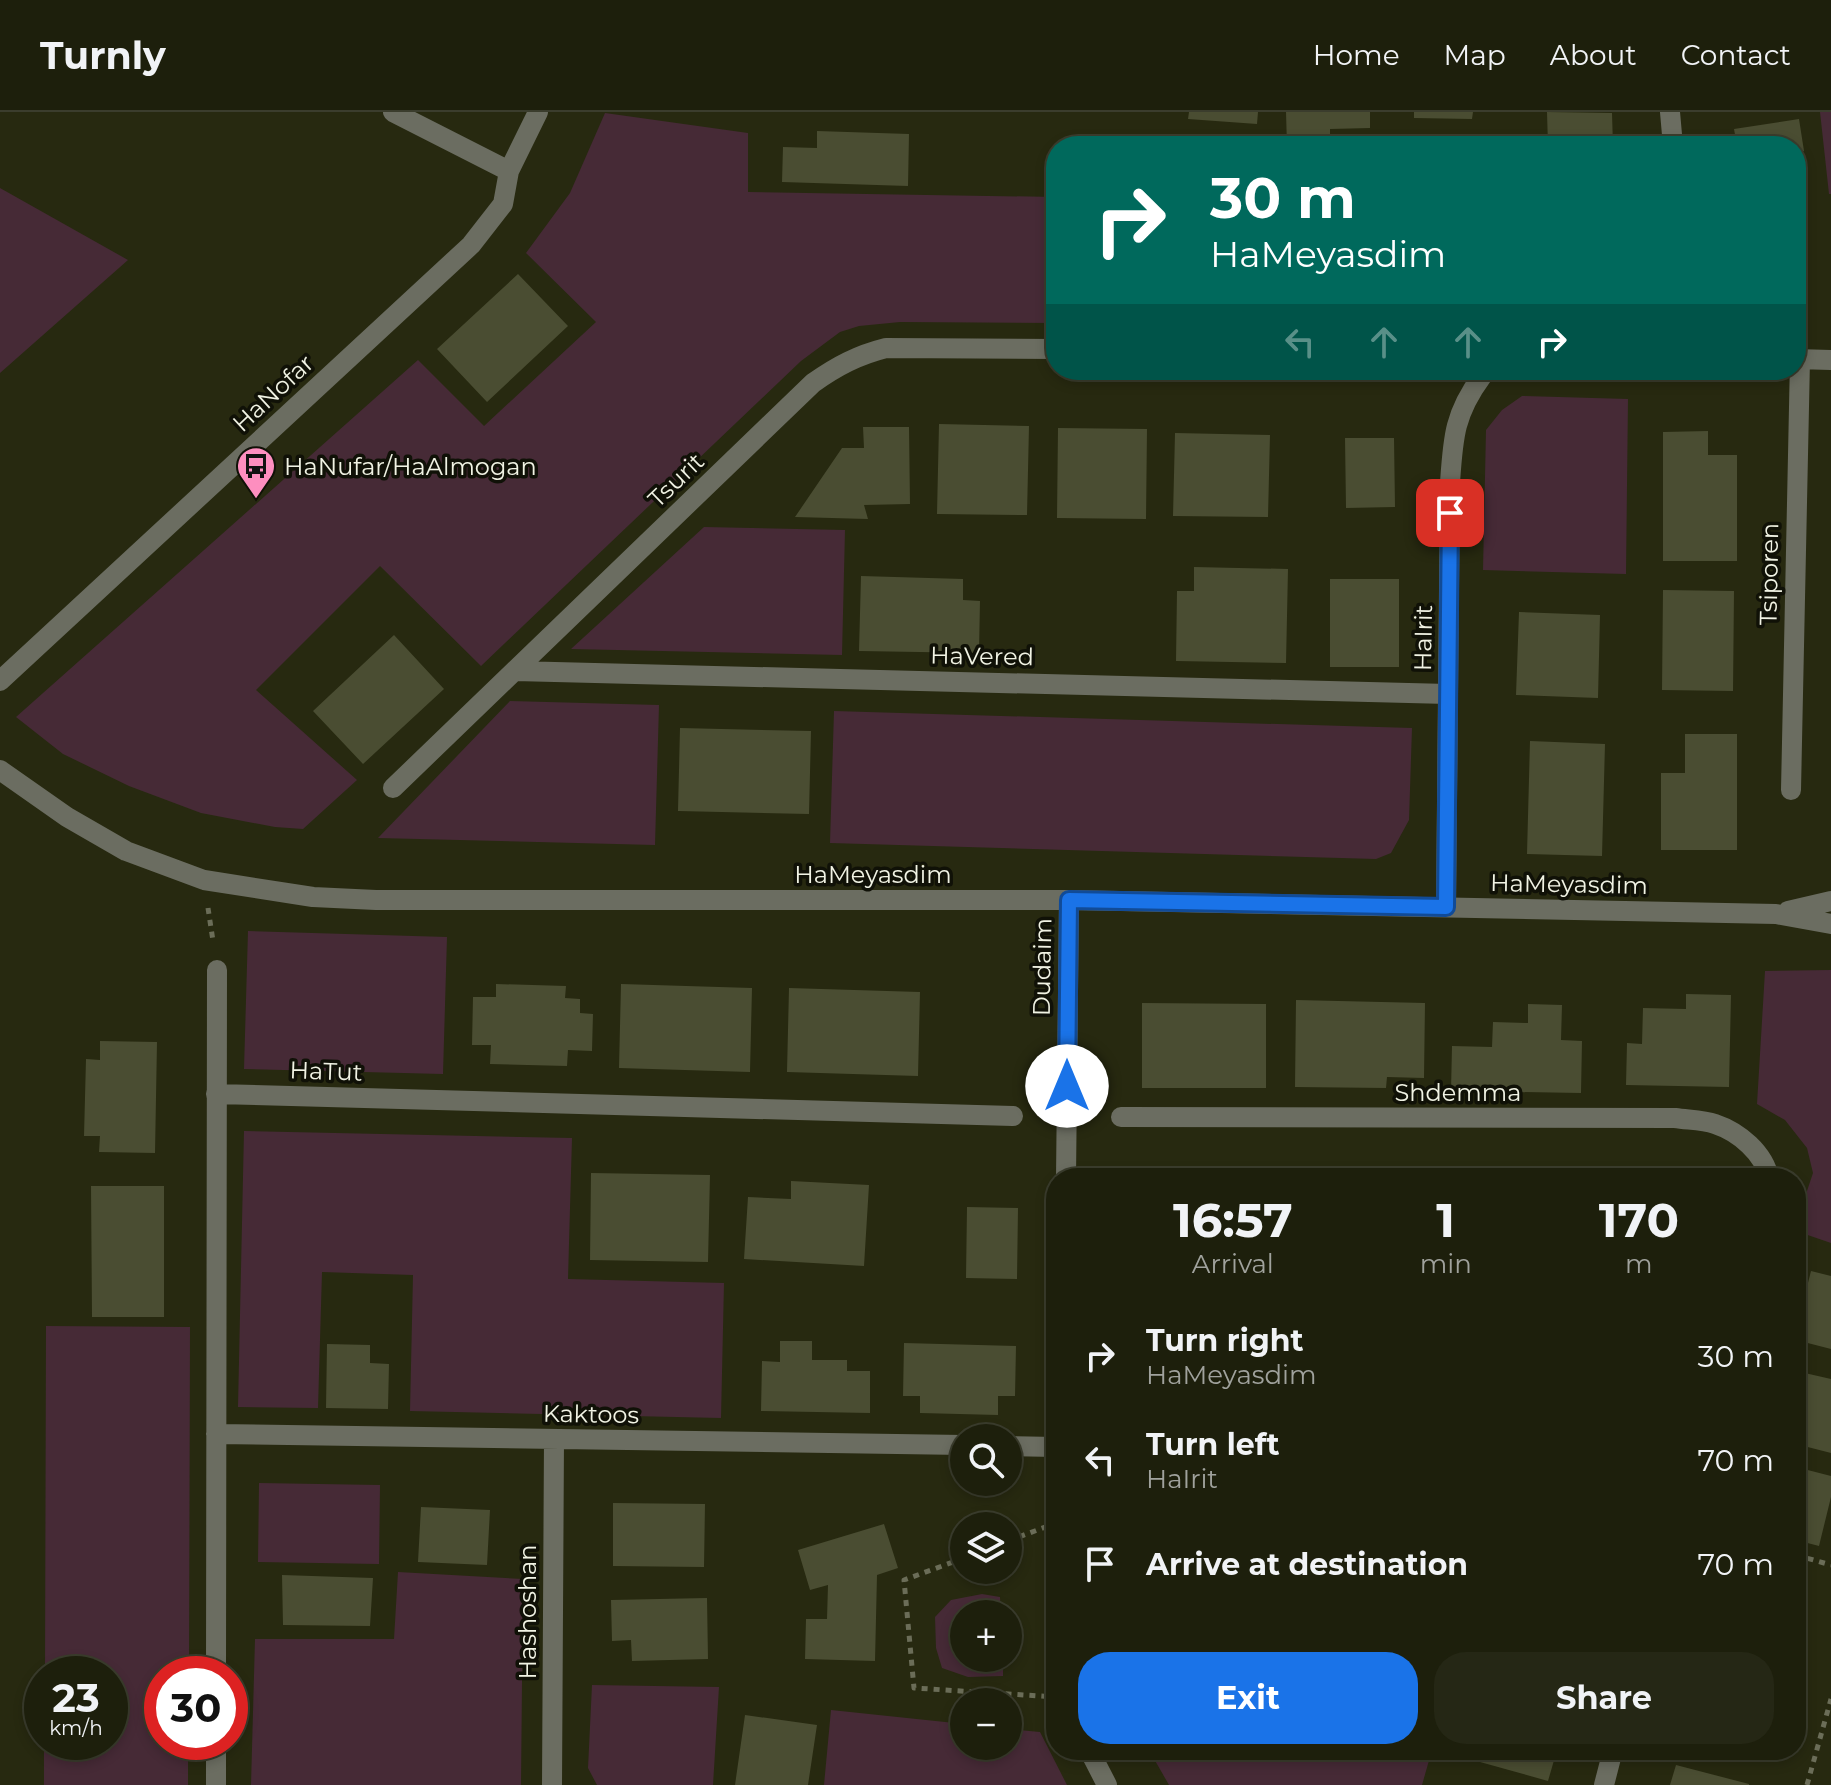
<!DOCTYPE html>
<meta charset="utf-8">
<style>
:root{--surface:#1d1f0c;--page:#252715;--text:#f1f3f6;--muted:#a0a29d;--line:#3b3d2d;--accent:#1a73e8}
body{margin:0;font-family:Montserrat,sans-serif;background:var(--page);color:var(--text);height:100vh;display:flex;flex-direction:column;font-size:30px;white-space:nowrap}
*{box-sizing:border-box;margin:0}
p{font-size:26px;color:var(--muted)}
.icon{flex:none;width:44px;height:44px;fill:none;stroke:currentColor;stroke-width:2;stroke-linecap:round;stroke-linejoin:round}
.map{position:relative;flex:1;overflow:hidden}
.side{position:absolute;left:1046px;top:1056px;width:760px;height:592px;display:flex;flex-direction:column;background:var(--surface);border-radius:32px;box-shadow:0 4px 12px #0003,0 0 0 2px var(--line)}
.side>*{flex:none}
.banner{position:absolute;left:1046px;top:24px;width:760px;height:244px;border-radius:32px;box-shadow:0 4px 12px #0003,0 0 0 2px var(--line);background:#00695c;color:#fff;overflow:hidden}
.tools{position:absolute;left:950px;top:1312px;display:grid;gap:16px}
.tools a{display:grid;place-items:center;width:72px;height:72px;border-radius:50%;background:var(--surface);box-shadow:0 4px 12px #0003,0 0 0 2px var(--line);font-size:40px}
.speed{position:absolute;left:24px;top:1544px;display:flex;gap:16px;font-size:40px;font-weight:700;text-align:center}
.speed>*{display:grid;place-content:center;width:104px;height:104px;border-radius:50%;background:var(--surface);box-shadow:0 4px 12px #0003,0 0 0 2px var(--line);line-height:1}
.speed small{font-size:20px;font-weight:400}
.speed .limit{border:12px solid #d22;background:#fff;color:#111}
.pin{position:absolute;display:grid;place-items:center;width:68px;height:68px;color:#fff;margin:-34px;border-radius:16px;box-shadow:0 4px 12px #0006}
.me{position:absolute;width:88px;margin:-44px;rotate:0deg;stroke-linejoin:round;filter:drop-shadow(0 0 6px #0008)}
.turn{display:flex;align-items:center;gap:28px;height:168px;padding:0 32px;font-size:36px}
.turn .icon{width:104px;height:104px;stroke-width:2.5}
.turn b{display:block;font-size:56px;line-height:68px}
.lanes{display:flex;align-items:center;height:76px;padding:0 32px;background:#0003;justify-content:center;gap:40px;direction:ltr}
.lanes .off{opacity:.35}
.eta{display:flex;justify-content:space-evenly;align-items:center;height:136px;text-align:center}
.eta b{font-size:48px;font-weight:700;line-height:56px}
.cta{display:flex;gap:16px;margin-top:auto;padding:16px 32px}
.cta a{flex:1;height:92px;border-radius:32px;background:var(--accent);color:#fff;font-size:32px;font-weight:700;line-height:92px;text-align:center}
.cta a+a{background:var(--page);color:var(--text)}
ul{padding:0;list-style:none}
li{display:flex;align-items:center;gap:24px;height:104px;padding:0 32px}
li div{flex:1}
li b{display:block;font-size:30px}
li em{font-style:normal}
header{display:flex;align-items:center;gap:48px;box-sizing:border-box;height:112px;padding:0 40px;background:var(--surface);border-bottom:2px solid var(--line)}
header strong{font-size:38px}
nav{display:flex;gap:44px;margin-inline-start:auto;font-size:28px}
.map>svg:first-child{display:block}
</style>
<header>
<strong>Turnly</strong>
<nav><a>Home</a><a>Map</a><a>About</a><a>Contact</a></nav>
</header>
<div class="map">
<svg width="1831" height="1673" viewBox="0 0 1831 1673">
<rect width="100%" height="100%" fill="#272910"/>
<path fill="#462a36" d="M1820,0h11v82h-2z
M605,1l143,20v59l308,5v126l-156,-1 -41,4 -19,6 -39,29 -320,305 -101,-100 -124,124 101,90 -54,49 -28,-2 -74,-14 -72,-27 -66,-32 -47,-37 402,-357 66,66 112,-104 -70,-69 44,-60z
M0,76l128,72 -128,113z
M1522,284l106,3 -2,175 -143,-4 3,-140 16,-20z
M704,415l141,3 -3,125 -271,-6z
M510,589l149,4 -4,140 -277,-7z
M834,599l578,17 -3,92 -18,33 -15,6 -546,-16z
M248,819l199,6 -4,137 -199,-5z
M1831,858v273l-35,-12v-7l17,-51 -6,-25 -22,-28 -28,-16 8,-133z
M244,1019l328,7 -4,141 156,4 -3,135 -311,-7 3,-136 -91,-3 -4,136 -80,-1z
M1106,1059l125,1v6h-125z
M46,1214l144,1 -1,347h-27v68h26v43h-144v-43h66v-68h-65z
M259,1371l121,2 -1,79 -121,-2z
M398,1460l125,7 -2,206h-270l4,-146h139z
M982,1482l18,3 1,17h-37v44h39v18l-35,1 -26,-9 -6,-20 -1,-31 16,-17z
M592,1573l127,2 -6,98h-116l-9,-17z
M831,1598l133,14v22h44v-17l32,3 27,53h-243z
M1149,1638h283l-10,35h-253z"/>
<path fill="#4a4d32" d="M1189,0h69l-1,12 -69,-5z
M1286,0h84v16l-40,1v17h-43z
M1414,0h59l-1,7 -58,-1z
M1547,0l65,1 1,33h-65z
M1799,7l5,32 -8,2v-7h-59l-3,-17z
M817,19l92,3 -1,52 -126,-4 1,-35 34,1z
M518,162l50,52 -81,76 -50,-53z
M1796,169h6l-1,49h-5z
M939,312l90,2 -2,89 -90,-1z
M863,315h46l1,77 -46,1 4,14 -73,-2 47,-69h22z
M1058,316l89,1 -1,90 -89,-1z
M1708,319v24h29v106h-74v-129z
M1175,321l95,2 -2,82 -95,-1z
M1345,326h49l1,69 -49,1z
M1194,455l94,2 -2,94 -110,-2 1,-70h17z
M861,464l102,3v21l17,1 -1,52 -120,-2z
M1330,467h69v88h-69z
M1663,478l71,1 -1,100 -71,-1z
M1519,500l81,3 -2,83 -82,-3z
M394,523l50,54 -81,75 -50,-53z
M680,616l131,3 -2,83 -131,-3z
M1685,622h52v116h-76v-77h24z
M1530,629l75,3 -3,112 -75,-2z
M496,872l70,2 -1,12 15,1v14l13,1 -1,37 -24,-1 -1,16 -77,-2 1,-19h-19l1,-48h23z
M621,872l131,4 -2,84 -131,-4z
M789,876l131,4 -2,84 -131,-4z
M1686,882l45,1 -2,92 -103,-2 1,-42 15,1 1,-36 43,1z
M1296,888l129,3 -1,75 -37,-1 -1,11 -91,-1z
M1142,891l124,1v84h-124z
M1528,892l34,1 -1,35 21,1 -1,52 -130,-2 1,-45 40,1 1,-25 35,1z
M100,929l57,1 -2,111 -56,-1 1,-16h-16l2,-77 14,1z
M591,1061l119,2 -2,87 -118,-2z
M791,1069l78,4 -5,81 -120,-7 4,-62 43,2z
M91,1074h73v131h-72z
M967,1095l51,1 -1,71 -51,-1z
M1811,1159l20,5v73l-35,-9v-10z
M780,1229h32v19h35v11h23v42l-109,-2 1,-50 18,1z
M904,1231l112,3 -1,50h-17v19l-78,-2v-17h-17z
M327,1232l43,1v18l19,1 -1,45 -62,-1z
M1796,1259l35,8v74l-35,-9z
M1796,1355l35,9v21l-12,49 -23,-6z
M613,1391l92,1 -1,63 -91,-1z
M421,1395l69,3 -3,55 -69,-3z
M884,1412l14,44 -21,7 -2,86 -70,-2 1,-40h21l1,-34 -18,5 -12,-40z
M282,1463l91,3 -3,48 -87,-1z
M1796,1470l7,2 -6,25h-1z
M707,1486l1,61 -76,2 -1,-21 -19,1 -1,-41z
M745,1603l72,10 -9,60h-73z
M1483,1638h74l-9,31 -68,-19z
M1676,1653l73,19v1h-79z"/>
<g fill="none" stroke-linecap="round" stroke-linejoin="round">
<path stroke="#6b6d58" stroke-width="5" stroke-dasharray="6 6" stroke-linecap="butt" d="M208,796l5,33
M1008,1429l48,-18
M1796,1443l35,10
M964,1446l-60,22 10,108 142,9
M1807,1673l24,-86"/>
<path stroke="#6b6d61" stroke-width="20" d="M393,0l116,59
M1670,0l3,34
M1796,247l35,1
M515,559l933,23
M0,569l471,-436 32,-41 6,-33 29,-59
M393,676l420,-405c24,-17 45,-28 73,-35l170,1
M1791,678l9,-431
M1446,795l4,-424c3,-45 4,-69 32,-107
M216,982l797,22
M1121,1005l554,1c13,2 28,2 40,6 24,8 49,29 54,54
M1066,1066l3,-278
M216,1322l748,11
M1008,1334l48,1
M216,1562l1,-704
M1089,1638l18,35
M216,1673v-43
M552,1673l2,-346
M1604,1673l9,-35"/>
<path stroke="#6b6d61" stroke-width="20" d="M0,658l67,47 59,34 78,29 109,17 63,3h693l707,14 55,10
M1788,799l43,-10"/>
</g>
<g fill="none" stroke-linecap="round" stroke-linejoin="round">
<defs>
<path id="route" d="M1067,974l2,-186 377,7 4,-394"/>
</defs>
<use href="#route" stroke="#114b97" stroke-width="20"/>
<use href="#route" stroke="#1a73e8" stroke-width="14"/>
</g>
<defs>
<symbol id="bus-pin" viewBox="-11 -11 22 30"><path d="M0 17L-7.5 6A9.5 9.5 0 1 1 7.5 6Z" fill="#fd8ebf" stroke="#101107"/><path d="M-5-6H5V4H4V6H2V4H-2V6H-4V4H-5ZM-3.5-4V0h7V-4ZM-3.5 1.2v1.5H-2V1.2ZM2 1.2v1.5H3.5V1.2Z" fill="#111"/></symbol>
</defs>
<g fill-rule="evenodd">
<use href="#bus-pin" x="234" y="332" width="44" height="60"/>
</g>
<g text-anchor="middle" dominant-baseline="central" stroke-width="7" stroke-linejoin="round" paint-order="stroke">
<g font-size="24" fill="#f1f3e4" stroke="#101107">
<text transform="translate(273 281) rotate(-43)">HaNofar</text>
<text transform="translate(676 368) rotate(-44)">Tsurit</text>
<text transform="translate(1769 462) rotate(-89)">Tsiporen</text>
<text transform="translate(1423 526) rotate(-89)">HaIrit</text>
<text transform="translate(982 544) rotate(1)">HaVered</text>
<text x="873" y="762">HaMeyasdim</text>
<text transform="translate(1569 772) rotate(1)">HaMeyasdim</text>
<text transform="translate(1042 855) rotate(-89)">Dudaim</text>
<text transform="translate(326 959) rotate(2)">HaTut</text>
<text x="1458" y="980">Shdemma</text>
<text transform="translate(591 1302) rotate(1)">Kaktoos</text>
<text transform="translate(527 1500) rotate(-90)">Hashoshan</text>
</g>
<g font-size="24" fill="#f1f3e4" stroke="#101107" text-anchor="start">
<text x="284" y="354">HaNufar/HaAlmogan</text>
</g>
</g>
</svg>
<div class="tools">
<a><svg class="icon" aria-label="search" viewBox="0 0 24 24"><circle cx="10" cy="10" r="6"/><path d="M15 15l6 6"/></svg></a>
<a><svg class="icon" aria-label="layers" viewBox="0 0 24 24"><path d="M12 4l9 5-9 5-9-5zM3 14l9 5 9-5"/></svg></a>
<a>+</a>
<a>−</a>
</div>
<div class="speed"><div>23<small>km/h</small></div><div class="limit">30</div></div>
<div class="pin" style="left:1450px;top:401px;background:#d93025"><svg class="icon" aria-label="arrive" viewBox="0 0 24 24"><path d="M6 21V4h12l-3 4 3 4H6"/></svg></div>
<svg class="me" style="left:1067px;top:974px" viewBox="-20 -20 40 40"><circle r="19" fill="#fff"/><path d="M0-13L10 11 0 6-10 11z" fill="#1a73e8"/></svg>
<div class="banner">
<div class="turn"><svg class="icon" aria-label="right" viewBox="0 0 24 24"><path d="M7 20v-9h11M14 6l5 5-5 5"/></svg><div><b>30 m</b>HaMeyasdim</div></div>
<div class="lanes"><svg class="icon off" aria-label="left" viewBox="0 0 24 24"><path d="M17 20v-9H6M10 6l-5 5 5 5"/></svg><svg class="icon off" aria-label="ahead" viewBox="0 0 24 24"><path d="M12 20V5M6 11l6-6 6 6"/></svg><svg class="icon off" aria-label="ahead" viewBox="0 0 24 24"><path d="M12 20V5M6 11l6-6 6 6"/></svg><svg class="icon" aria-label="right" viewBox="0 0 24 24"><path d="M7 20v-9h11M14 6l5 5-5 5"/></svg></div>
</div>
<section class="side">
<div class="eta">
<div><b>16:57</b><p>Arrival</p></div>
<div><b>1</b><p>min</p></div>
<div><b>170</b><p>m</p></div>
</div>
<ul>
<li><svg class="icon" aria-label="right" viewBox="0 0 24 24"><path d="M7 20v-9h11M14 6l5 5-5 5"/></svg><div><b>Turn right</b><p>HaMeyasdim</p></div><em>30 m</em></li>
<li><svg class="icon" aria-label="left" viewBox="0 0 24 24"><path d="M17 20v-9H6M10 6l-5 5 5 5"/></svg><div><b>Turn left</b><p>HaIrit</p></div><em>70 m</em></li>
<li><svg class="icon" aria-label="arrive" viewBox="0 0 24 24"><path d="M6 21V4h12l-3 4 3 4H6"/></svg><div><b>Arrive at destination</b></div><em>70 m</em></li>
</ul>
<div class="cta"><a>Exit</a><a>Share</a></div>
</section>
</div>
